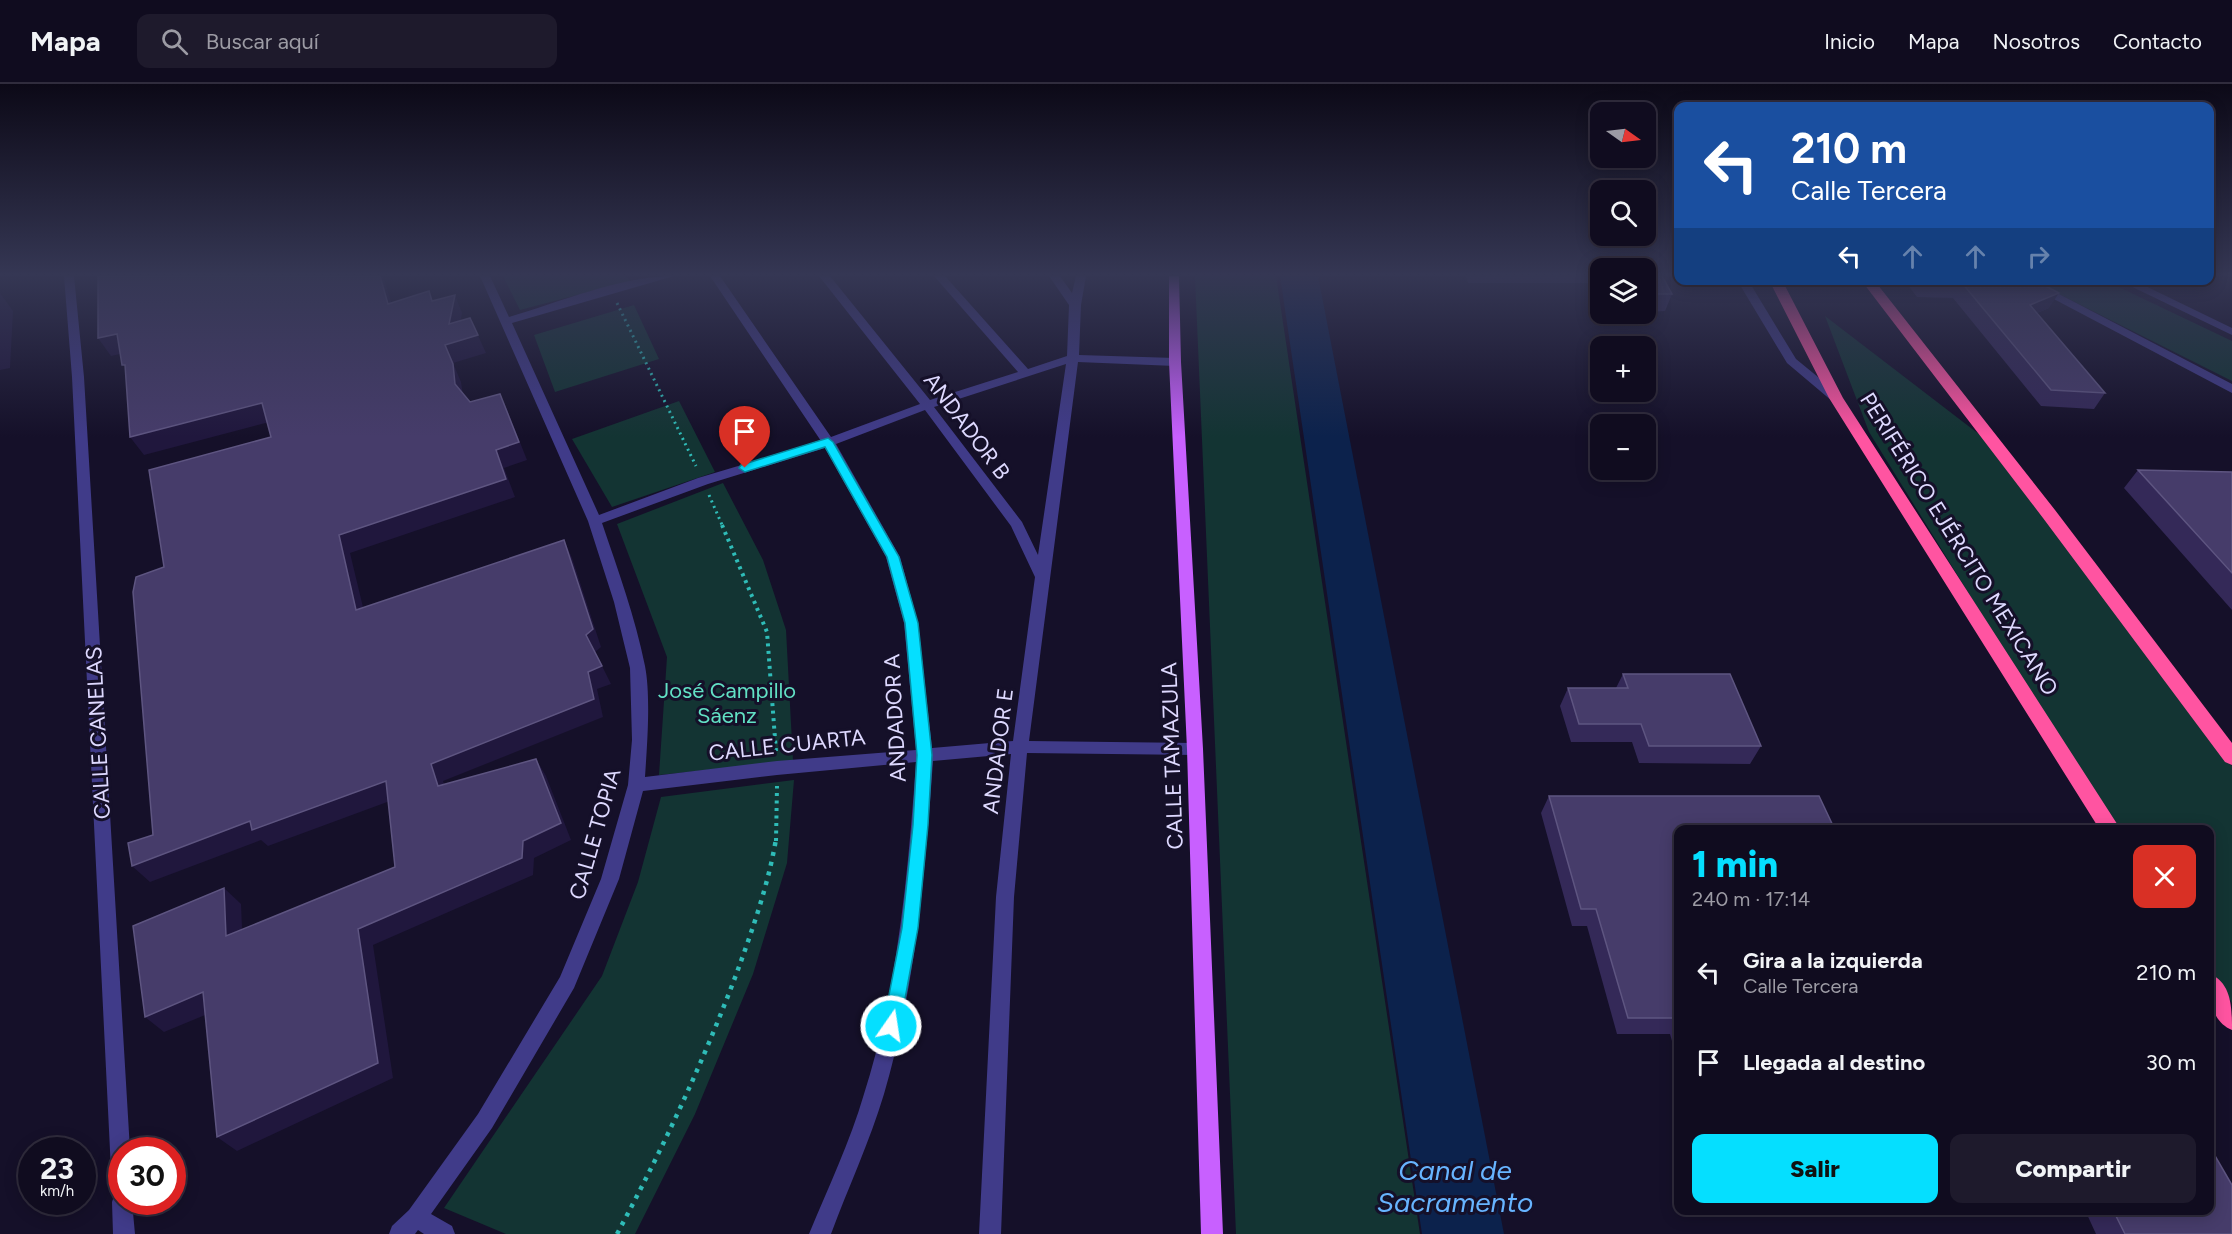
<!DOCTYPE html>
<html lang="es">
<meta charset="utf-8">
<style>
:root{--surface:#100c1f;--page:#1e1a2c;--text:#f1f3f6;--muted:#9c9ba4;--line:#302c3d;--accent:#05dfff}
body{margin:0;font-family:Figtree,sans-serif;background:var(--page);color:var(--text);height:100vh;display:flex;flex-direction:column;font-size:22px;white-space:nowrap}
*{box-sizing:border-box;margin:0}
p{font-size:20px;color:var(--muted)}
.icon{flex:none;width:33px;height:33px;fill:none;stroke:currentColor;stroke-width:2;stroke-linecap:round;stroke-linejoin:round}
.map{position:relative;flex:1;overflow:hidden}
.drawer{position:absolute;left:1674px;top:741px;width:540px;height:390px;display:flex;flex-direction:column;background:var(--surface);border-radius:12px;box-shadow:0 3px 15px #0003,0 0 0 2px var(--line)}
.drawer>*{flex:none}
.guide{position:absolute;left:1674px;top:18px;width:540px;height:183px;border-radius:12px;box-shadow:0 3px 15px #0003,0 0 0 2px var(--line);background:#1a4fa0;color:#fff;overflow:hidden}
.needle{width:39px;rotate:104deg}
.controls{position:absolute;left:1590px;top:18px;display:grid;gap:12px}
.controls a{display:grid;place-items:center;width:66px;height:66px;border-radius:12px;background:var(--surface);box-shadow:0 3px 15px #0003,0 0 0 2px var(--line);font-size:30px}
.speed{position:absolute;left:18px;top:1053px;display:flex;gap:12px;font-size:30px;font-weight:700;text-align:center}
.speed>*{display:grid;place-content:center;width:78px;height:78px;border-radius:50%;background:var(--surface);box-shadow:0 3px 15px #0003,0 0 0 2px var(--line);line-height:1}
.speed small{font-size:15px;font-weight:400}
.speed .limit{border:9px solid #d22;background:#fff;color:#111}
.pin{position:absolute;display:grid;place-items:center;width:51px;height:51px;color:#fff;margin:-62px -26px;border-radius:50% 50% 50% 0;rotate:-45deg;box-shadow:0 0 6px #0007}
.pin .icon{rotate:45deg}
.me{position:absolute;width:66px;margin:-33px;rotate:13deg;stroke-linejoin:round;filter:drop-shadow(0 0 4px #0008)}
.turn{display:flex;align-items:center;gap:21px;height:126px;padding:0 18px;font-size:27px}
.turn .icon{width:78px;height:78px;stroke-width:2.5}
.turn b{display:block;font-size:42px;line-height:51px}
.lanes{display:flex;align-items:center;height:57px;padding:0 18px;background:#0003;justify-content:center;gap:30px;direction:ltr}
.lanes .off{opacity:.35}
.round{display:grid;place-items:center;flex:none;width:63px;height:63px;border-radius:12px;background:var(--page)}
.overview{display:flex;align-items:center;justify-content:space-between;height:102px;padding:0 18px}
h1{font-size:36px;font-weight:800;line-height:45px;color:var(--accent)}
.action{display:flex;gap:12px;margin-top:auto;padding:12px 18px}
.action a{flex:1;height:69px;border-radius:12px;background:var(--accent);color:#111;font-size:24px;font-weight:800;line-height:69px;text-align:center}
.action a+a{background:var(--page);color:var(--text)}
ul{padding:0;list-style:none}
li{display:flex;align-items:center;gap:18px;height:90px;padding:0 18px}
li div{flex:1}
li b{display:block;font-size:22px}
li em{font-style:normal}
header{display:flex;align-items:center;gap:36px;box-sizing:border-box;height:84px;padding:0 30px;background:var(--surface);border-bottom:2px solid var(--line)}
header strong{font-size:28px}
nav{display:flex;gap:33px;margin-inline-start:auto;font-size:21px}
.search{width:420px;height:54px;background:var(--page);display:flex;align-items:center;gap:15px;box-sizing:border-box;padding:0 21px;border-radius:12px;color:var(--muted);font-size:22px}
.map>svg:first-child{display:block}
</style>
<header>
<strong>Mapa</strong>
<div class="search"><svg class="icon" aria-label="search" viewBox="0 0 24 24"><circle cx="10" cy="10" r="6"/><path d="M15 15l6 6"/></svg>Buscar aquí</div>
<nav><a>Inicio</a><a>Mapa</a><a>Nosotros</a><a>Contacto</a></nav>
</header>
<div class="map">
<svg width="2232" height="1150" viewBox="0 0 2232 1150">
<rect width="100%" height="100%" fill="#151029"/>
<path fill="#133433" d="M503,192h123l4,5 -110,29z
M1195,192h81l144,958h-184z
M2033,197h73l126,60v40z
M634,221l25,54 -104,33 -21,-57z
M1825,232l159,122 248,328v237l-22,-35v-138l-91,-1 -85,-130 -165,-267z
M679,317l36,71 -103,35 -40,-68z
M723,399l40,77 23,70 7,131 -134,14 8,-118 -50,-133z
M794,696l-7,83 -34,111 -58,140 -60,120h-129l-62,-26 158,-232 36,-94 23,-85z"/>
<path fill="#0c224c" d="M1280,192h38l186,958h-82z"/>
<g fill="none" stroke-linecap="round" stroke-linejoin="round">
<path stroke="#2fbcb8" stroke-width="3" stroke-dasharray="2 4" stroke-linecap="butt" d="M617,219l79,163
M709,411l14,32"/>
<path stroke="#2fbcb8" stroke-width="4" stroke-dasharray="3 4.5" stroke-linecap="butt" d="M722,441l45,107 9,120
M776,757l1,-55"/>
<path stroke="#2fbcb8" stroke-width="4.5" stroke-dasharray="4 6" stroke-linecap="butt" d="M617,1150c45,-84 85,-169 119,-259 16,-44 32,-89 40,-136"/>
<path fill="#403b89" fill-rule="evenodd" d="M64,192h10l10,101 46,773h-8v52h10l3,32h-22l-1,-32 2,-6 -2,-5 -40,-814z
M480,192h10l19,41c51,-15 112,-41 165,-41l-162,47 87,192 99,-37 123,-37 -111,-165h10l111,161 89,-33 -101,-128h11l100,124 88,-28 -84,-96h11l83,93 39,-13 2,-51 -20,-29h11l12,17 4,-17h10l-5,29 -2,50 96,3 6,4 -6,4 -97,-4 -49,379 166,2 6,2 2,4 -2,4 -6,2 -168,-2 -13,144 -13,337h-22l17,-337 15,-143 -78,7c-8,112 -17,224 -49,333 -14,47 -36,94 -53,140h-22c19,-46 41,-92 55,-140 34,-107 44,-220 52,-332l-139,13 -134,16 -24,88 -45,109 -82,140 -61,86 21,12 3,8h-31l-6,-4 -3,4h-26l3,-8 17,-16 69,-96 82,-137 41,-98 27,-94 4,-45 -2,-72 -16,-66 -26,-81zM1066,280l-28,191 -16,-33 -88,-115zM925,326l86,116 24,51 -22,164 -81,7 -14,-125 -18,-66 -64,-113zM825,364l61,109 18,66 12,127 -139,11 -132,16c2,-31 6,-80 0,-111 -10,-49 -27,-96 -43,-143l106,-39z
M1737,196h11l48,79 44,36v6h-8l-45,-38z
M2018,196h14l200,104v9z
M2118,196h15l99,48v7z"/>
<path fill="#c860ff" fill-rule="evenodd" d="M1169,192h10l2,86 22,387 20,485h-22l-14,-485 -18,-387z"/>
<path fill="#ff54a1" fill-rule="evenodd" d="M1769,196h13l61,118 278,432h-21l-271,-432z
M1861,196h13l181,230 177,233v22l-7,-3 -182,-244z
M2210,890c22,9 22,35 22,56 -22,-9 -24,-36 -22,-56z"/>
</g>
<path fill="#342958" d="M1466,192h134v7h-132z
M1646,192l26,18 -7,17 -19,1z
M1904,196h130l15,28 -12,5 68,80 -11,16 -53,-3 -88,-108 -36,-1z
M2138,386l94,2v138l-108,-122z
M1623,590l138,72 -11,18 -111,-1 -7,-21h-61l-11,-36 8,-18h48z
M1549,712l129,34v232l-8,-28h-53l-30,-108h-15l-31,-113z
M2085,1126h125l22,24h-136z"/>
<path fill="#20173d" d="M380,192h3l14,45 -9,-17z
M0,209l13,18 -3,57 -10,2z
M2059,209l-10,15 -29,12 10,-15z
M455,211l7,18 -5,28 -8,-17z
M470,234l16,35 -33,10 8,19 3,20 -9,-18 -10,-39z
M117,250l12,18 -18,4 -13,-18z
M500,310l8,18 19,48 -23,8 11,29 -165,56 18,75 -12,-18 -17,-75 157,-85z
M262,319l11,18 -129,34 -14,-18z
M564,456l8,18 29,89 -7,6 -8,-18z
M602,582l9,18 -14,5 6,28 -160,64 7,22 -12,-17 -7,-22 157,-92z
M536,675l10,17 25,64 -37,18 -1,17 -160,70 20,133 -156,73 -20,-14 141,-208 165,-88z
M386,697l12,17 -130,48 -7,-6 -111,42 -18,-16 118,-45z
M224,804l17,16 2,48 -17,-16z
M203,908l19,16 -58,24 -19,-15z"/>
<path fill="#463c6a" stroke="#5e5581" stroke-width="1.5" d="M98,192h282l8,28 41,-13 3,10 23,-6 -6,29 21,-6 8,17 -33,10 8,19 2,20 15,18 30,-8 19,48 -23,8 10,29 -167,56 17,75 208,-70 29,89 -7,6 16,31 -14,6 6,27 -163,65 7,22 98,-27 25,64 -38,18 -1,17 -164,71 20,134 -161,74 -14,-145 -58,25 -12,-91 91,-38 2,48 169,-69 -9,-86 -134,49 -2,-9 -118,45 -4,-23 25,-8 -20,-243 3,-15 28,-10 -15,-97 122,-33 -9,-34 -132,34 -5,-72h-3l-5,-31 -19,4z
M1646,192h16l10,18h-26z
M1924,196h110l25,13 -29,12 75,88 -54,-3 -89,-107 -37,-1z
M2138,386l94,2v101z
M1623,590h107l31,72h-112l-8,-22h-62l-11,-36h60z
M1549,712h270l16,34h-157v188h-50l-32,-109h-15z
M2210,1070h4l18,31v49h-107l-12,-24h97z"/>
<linearGradient id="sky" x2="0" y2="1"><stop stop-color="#0c0917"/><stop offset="0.54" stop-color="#353754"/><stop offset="1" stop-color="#353754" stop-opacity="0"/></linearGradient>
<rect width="2232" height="353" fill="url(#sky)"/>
<path fill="#05dfff" stroke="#0391a6" stroke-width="1.5" d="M828,354l5,4 66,115 19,66 14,132 -4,70 -10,103 -18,98 -3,6 -6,2 -6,-2 -2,-6 19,-98 11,-103 4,-70 -12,-132 -18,-66 -62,-110 -80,25 -6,-4 2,-3z"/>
<g text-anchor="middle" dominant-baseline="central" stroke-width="6" stroke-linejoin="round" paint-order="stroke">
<g font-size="22" fill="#ded9ff" stroke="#151029">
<text transform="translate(967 342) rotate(53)">ANDADOR B</text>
<text transform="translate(1959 460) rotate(58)">PERIFÉRICO EJÉRCITO MEXICANO</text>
<text transform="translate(895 634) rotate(-93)">ANDADOR A</text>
<text transform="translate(98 649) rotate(-93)">CALLE CANELAS</text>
<text transform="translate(787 661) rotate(-6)">CALLE CUARTA</text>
<text transform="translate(998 667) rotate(-83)">ANDADOR E</text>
<text transform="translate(1172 672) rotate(-92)">CALLE TAMAZULA</text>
<text transform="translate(595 750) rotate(-74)">CALLE TOPIA</text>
</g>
<g font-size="22" fill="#62e1c5" stroke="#151029">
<text x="727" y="606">José Campillo<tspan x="727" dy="25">Sáenz</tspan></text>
</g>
<g font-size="28" font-style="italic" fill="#67b4ff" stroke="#151029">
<text x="1455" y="1086">Canal de<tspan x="1455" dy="32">Sacramento</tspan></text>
</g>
</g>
</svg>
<div class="controls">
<a><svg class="needle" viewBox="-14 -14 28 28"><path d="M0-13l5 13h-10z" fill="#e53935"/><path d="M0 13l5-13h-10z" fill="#9c9ba4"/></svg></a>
<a><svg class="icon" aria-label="search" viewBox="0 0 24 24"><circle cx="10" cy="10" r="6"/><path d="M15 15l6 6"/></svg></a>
<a><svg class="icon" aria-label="layers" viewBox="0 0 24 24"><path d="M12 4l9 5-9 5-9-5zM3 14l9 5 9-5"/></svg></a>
<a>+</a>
<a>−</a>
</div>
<div class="speed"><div>23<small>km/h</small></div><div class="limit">30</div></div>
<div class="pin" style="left:745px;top:384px;background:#d93025"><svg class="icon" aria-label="arrive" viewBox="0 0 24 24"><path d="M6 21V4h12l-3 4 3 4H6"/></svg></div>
<svg class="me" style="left:891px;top:942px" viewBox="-20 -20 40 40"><circle r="17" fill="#05dfff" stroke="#fff" stroke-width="3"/><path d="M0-11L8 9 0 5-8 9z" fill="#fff"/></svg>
<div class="guide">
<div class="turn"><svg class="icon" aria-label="left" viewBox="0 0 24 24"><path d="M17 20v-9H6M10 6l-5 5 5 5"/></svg><div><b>210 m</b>Calle Tercera</div></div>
<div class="lanes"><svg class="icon" aria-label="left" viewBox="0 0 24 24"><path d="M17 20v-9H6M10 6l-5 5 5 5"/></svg><svg class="icon off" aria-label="ahead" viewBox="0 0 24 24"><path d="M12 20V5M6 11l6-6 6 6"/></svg><svg class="icon off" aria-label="ahead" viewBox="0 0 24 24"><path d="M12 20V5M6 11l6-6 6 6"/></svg><svg class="icon off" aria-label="right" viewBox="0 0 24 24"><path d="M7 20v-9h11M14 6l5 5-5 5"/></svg></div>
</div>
<section class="drawer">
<div class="overview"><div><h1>1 min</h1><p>240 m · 17:14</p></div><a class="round" style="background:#d93025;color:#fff"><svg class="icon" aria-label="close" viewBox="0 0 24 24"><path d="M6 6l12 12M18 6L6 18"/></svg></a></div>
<ul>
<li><svg class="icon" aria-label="left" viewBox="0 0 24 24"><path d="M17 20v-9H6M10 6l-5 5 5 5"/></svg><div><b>Gira a la izquierda</b><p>Calle Tercera</p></div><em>210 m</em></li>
<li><svg class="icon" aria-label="arrive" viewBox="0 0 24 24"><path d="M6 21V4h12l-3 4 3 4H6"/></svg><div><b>Llegada al destino</b></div><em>30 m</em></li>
</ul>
<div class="action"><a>Salir</a><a>Compartir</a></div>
</section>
</div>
